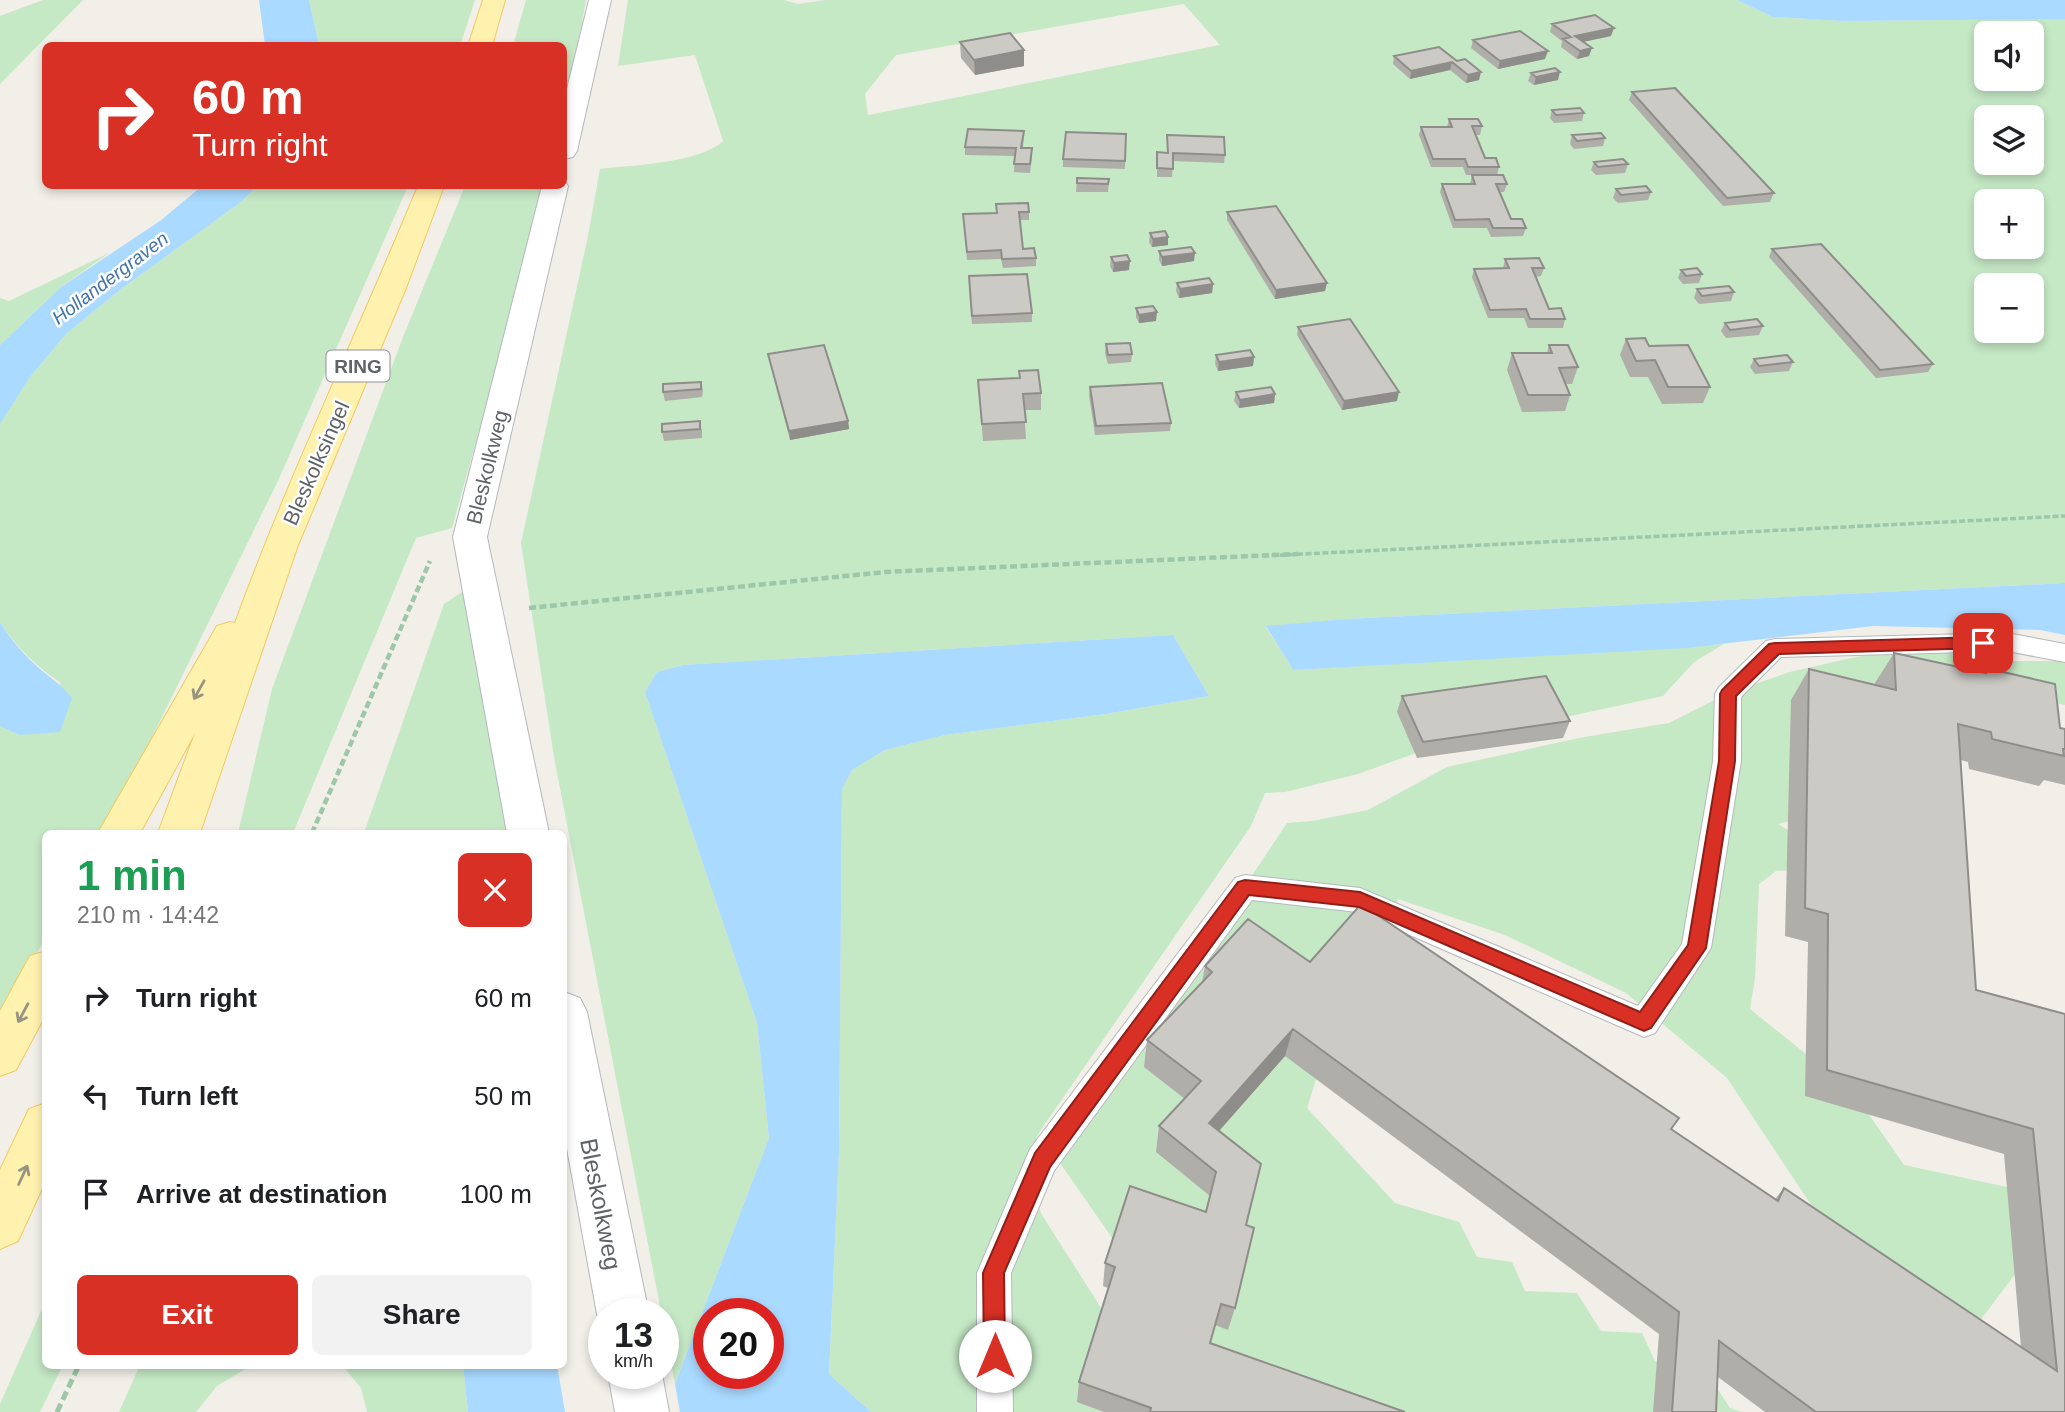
<!DOCTYPE html>
<meta charset="utf-8">
<style>
:root{--surface:#fff;--page:#f2f2f2;--text:#202124;--muted:#757577;--accent:#d93025}
body{margin:0;font-family:Helvetica,sans-serif;background:var(--page);color:var(--text);height:100vh;display:flex;flex-direction:column;font-size:26px;white-space:nowrap}
*{box-sizing:border-box;margin:0}
p{font-size:23px;color:var(--muted)}
.icon{flex:none;width:38px;height:38px;fill:none;stroke:currentColor;stroke-width:2;stroke-linecap:round;stroke-linejoin:round}
.map{position:relative;flex:1;overflow:hidden}
.sheet{position:absolute;left:42px;top:830px;width:525px;height:539px;display:flex;flex-direction:column;background:var(--surface);border-radius:10px;box-shadow:0 4px 10px #0003}
.sheet>*{flex:none}
.top-card{position:absolute;left:42px;top:42px;width:525px;height:147px;border-radius:10px;box-shadow:0 4px 10px #0003;background:#d93025;color:#fff;overflow:hidden}
.tools{position:absolute;left:1974px;top:21px;display:grid;gap:14px}
.tools a{display:grid;place-items:center;width:70px;height:70px;border-radius:10px;background:var(--surface);box-shadow:0 4px 10px #0003;font-size:35px}
.speed{position:absolute;left:588px;top:1298px;display:flex;gap:14px;font-size:35px;font-weight:700;text-align:center}
.speed>*{display:grid;place-content:center;width:91px;height:91px;border-radius:50%;background:var(--surface);box-shadow:0 4px 10px #0003;line-height:1}
.speed small{font-size:18px;font-weight:400}
.speed .limit{border:10px solid #d22;background:#fff;color:#111}
.pin{position:absolute;display:grid;place-items:center;width:60px;height:60px;color:#fff;margin:-30px;border-radius:14px;box-shadow:0 4px 10px #0006}
.me{position:absolute;width:77px;margin:-38px;rotate:0deg;stroke-linejoin:round;filter:drop-shadow(0 0 5px #0008)}
.turn{display:flex;align-items:center;gap:24px;height:147px;padding:0 35px;font-size:32px}
.turn .icon{width:91px;height:91px;stroke-width:2.5}
.turn b{display:block;font-size:49px;line-height:60px}
.round{display:grid;place-items:center;flex:none;width:74px;height:74px;border-radius:10px;background:var(--page)}
.overview{display:flex;align-items:center;justify-content:space-between;height:119px;padding:0 35px}
h1{font-size:42px;font-weight:700;line-height:52px;color:#1e9e55}
.button{display:flex;gap:14px;margin-top:auto;padding:14px 35px}
.button a{flex:1;height:80px;border-radius:10px;background:var(--accent);color:#fff;font-size:28px;font-weight:700;line-height:80px;text-align:center}
.button a+a{background:var(--page);color:var(--text)}
ul{padding:0;list-style:none}
li{display:flex;align-items:center;gap:21px;height:98px;padding:0 35px}
li div{flex:1}
li b{display:block;font-size:26px}
li em{font-style:normal}
.map>svg:first-child{display:block}
</style>
<div class="map">
<svg width="2065" height="1412" viewBox="0 0 2065 1412">
<rect width="100%" height="100%" fill="#f1efe8"/>
<path fill="#c5e8c5" fill-rule="evenodd" d="M43,0h40l-83,84v-68z
M309,0h166l-15,46 -141,-1z
M526,0h60l-22,124v-78h-51z
M628,0h156l14,4 28,-4h911l36,17 70,4 222,-2v564l-719,36 -80,8 27,43 431,-26 -30,18 -31,34 -222,48 -83,30 -73,18 -20,1 -14,33 -211,305 -17,38 19,46 125,197h-296l-42,-38 10,-222 3,-364 10,-18 33,-20 60,-15 161,-21 103,-18 -36,-61 -490,30 -26,7 -12,20 112,331 12,115 -94,246 -121,-627 -33,-214 67,-307 12,-67c33,-4 100,-6 123,-28l-28,-86 -77,11zM1184,4l36,41 -352,70 -3,-21 31,-39zM1986,33h46v46h-46zM1986,117h46v46h-46zM1986,201h46v46h-46zM1986,285h46v46h-46z
M257,186h151l-131,297 -172,350h-59l-1,105 -45,82v-294l19,9 42,-52c-25,-17 -44,-35 -61,-61v-198l30,-47 37,-44 54,-44 120,-87z
M465,186h82l-95,342 -36,10 -123,295h-55l34,-144 131,-352z
M109,253l-48,34 -61,58v-47l9,3z
M465,590l51,243h-152l80,-229z
M1906,649l106,12h53v44l-32,-7 -239,122 -16,4 72,43 -74,4 -17,13 -4,94 -5,31 104,84 50,72 150,32 -38,76 -62,82 -123,-120 -104,-157 -101,-85 -121,-58 -107,-36 -29,163 -43,-14 -19,60 88,95 64,19 18,35 35,5 13,29 52,2 24,38 41,2 13,28 52,12 23,35 13,4h-522l-42,-78 -119,-171 227,-340 25,-2 56,-11 79,-43 132,-29 90,-15 59,-30 62,-21 61,-14z
M45,1302l1,63h17l-23,47h-40v-8z
M140,1365h112l-35,21 -21,26h-77z
M342,1365h121l5,47h-101l-6,-24z"/>
<path fill="#aadaff" fill-rule="evenodd" d="M259,0h50l10,45h-54z
M1737,0h328v19l-222,2 -70,-4z
M202,186h55l-16,16 -120,87 -54,44 -37,44 -30,47v-79l61,-58 99,-66z
M2065,583v52l-25,-5 -167,-4 -186,22 -394,22 -27,-44 80,-7z
M0,622c11,18 24,33 40,47 12,10 22,16 32,29l-12,34 -41,3 -19,-9z
M1173,635l36,61 -103,18 -161,21 -60,15 -33,20 -10,19 -3,363 -10,222 42,38h-191l-5,-28 94,-246 -12,-115 -112,-331 12,-20 26,-7zM709,1314h59v60h-59z
M463,1365h94l8,47h-97z"/>
<g fill="none" stroke-linecap="round" stroke-linejoin="round">
<defs>
<path id="lane" d="M2007,633l58,11v18l-58,-11 -226,6 -40,40v64l-30,187 -56,85 -11,4 -287,-125 -105,-12 -198,271 -43,102 2,139h-36v-139l53,-124 205,-271 10,-3 115,13 278,118 44,-62 31,-183 2,-67 4,-7 47,-46 9,-2z"/>
<path id="street" d="M589,0h22l-34,151 -4,6 -9,2v-58z
M564,180l4,6 -81,351 62,296h-42l-54,-296 89,-351h22z
M564,992l16,6 7,14 62,302h-45v16l-7,-16 -33,-182z
M608,1374h54l7,38h-54z"/>
<path id="primary" d="M483,0h22l-13,46h-24z
M418,186h26l-38,102 -108,257 -98,288h-42l37,-100 -55,100h-42l119,-207 13,-4 5,1c54,-148 123,-291 183,-437z
M46,951v63l-30,56 -16,6v-65l30,-55z
M46,1103v77l-28,61 -18,8v-79l29,-61z"/>
</defs>
<use href="#lane" stroke="#b5b8bc" stroke-width="2"/>
<use href="#street" stroke="#b5b8bc" stroke-width="2"/>
<use href="#primary" stroke="#f2c960" stroke-width="2"/>
<path stroke="#9cc7a9" stroke-width="3.5" stroke-dasharray="6 2.5" stroke-linecap="butt" d="M1263,556l802,-40"/>
<path stroke="#9cc7a9" stroke-width="4.5" stroke-dasharray="7 3.5" stroke-linecap="butt" d="M529,608l356,-36 413,-18
M312,833l118,-272"/>
<path stroke="#9cc7a9" stroke-width="5" stroke-dasharray="9 4.5" stroke-linecap="butt" d="M57,1412l22,-47"/>
<use href="#lane" fill="#fff" fill-rule="evenodd"/>
<use href="#street" fill="#fff" fill-rule="evenodd"/>
<use href="#primary" fill="#fff2af" fill-rule="evenodd"/>
</g>
<path fill="#afaea9" d="M1552,24l59,12 -28,6 6,14 -12,3 -16,-12 1,-6 -12,-9z
M1473,40l72,19 -47,10 -27,-21z
M960,42l64,8v16l-49,9 -14,-17z
M1439,47l40,33 -13,3 -16,-13 -40,9 -17,-15 1,-8z
M1531,73l27,7 -24,5 -6,-4z
M1632,92l142,101 -4,9 -47,4 -94,-106z
M1552,110l32,3 -2,8 -28,2 -4,-5z
M1449,119l33,7 -2,9h-5l10,23 14,9 -2,8h-31l-3,-8h-32l-12,-32 2,-8h26z
M1024,131l-1,17 9,9 -2,16 -16,-1 1,-16 -50,-1v-8z
M1126,134l-1,35 -62,-2v-8z
M1167,135l58,20 -1,8 -51,-2 -1,16h-15v-25l10,1z
M1572,135l33,3 -2,8 -29,3 -4,-5z
M1594,162l34,2 -3,9 -29,2 -5,-5z
M1472,175l35,9 -3,8h-4l11,27 15,9 -3,8 -32,1 -4,-9h-34l-13,-36 2,-8h28z
M1077,178l32,1 -1,13h-32z
M1616,189l35,3 -3,8 -30,3 -5,-5z
M996,204l33,8v8h-9l3,29 13,9v8l-33,2 -2,-9 -34,1 -4,-46 33,-1z
M1227,212l98,79 -50,8 -48,-79z
M1150,233l18,12 -16,2 -3,-5z
M1772,249l161,115 -5,8 -52,6 -107,-121z
M1159,251l35,10 -32,5 -3,-6z
M1111,257l18,13 -16,2 -3,-6z
M1505,259l39,9 -3,8 -5,1 13,32 16,10 -2,9h-35l-4,-10h-36l-16,-41 2,-8 29,-1z
M1681,270l21,4 -3,9 -16,1 -5,-6z
M1177,283l36,1 -1,9 -33,5 -3,-7z
M969,285l63,28v9l-60,2z
M1697,289l37,3 -3,9 -32,3 -5,-6z
M1136,308l20,13 -17,2 -3,-6z
M1725,323l38,3 -4,9 -33,3 -5,-7z
M1298,327l99,74 -55,9 -45,-75z
M1626,339l23,7 61,41 -7,16 -41,1 -14,-27h-18l-10,-22z
M1106,344l26,10 -1,8 -23,2 -3,-11z
M1549,345l29,22 -6,17h-6l4,11 -5,16 -43,1 -15,-42 5,-17h35z
M768,354l80,67 1,8 -59,11z
M1216,355l38,2 -1,9 -35,5 -3,-7z
M1754,359l39,3 -4,9 -34,3 -5,-7z
M978,380l63,13v17h-17l2,29 -43,2z
M701,382l2,8 -1,7 -37,4 -2,-9z
M1090,387l81,36 -1,8 -75,4 -6,-40z
M1236,392l39,2 -1,9 -35,5 -5,-7z
M662,424l40,5v9l-38,3 -2,-9z
M1894,653l89,20 3,-5 74,60 5,1v56l-21,-5 -5,6 -70,-17 -1,-7 -7,-2 15,230 89,24v398h-300l-47,-35 -2,35h-63l6,-78 -374,-278 -66,75 27,94 -11,83 -7,22 -13,-5 -5,18 195,69h-301l-27,-10 2,-20 29,-94 -5,-2 2,-23 101,-51 4,-16 -54,-44 3,-26 26,-27 -41,-32 3,-27 55,-57 3,-17 105,-4 361,167 104,70 9,-11 237,159 -17,-193 -199,-58 3,-154 -23,-6 6,-236 18,-31 66,16v-2z
M1402,696l168,25 -7,17 -146,20 -20,-46z"/>
<path fill="#8f8d8a" d="M1614,28l-3,8 -38,8 2,-8z
M1592,48l-3,8 -12,3 3,-8z
M1024,50v16l-49,9 -1,-15z
M1548,51l-3,8 -47,10 2,-8z
M1452,62l-2,8 -40,9 1,-8z
M1481,72l-2,8 -13,3 2,-8z
M1560,72l-2,8 -24,5 2,-8z
M1168,237v8l-16,2 1,-8z
M1195,253l-1,8 -32,5v-9z
M1130,261l-1,9 -16,2 1,-9z
M1327,283l-2,8 -50,8 1,-9z
M1213,284l-1,9 -33,5 1,-9z
M1157,312l-1,9 -17,2v-8z
M1254,357l-1,9 -35,5 1,-9z
M1399,392l-2,9 -55,9 2,-9z
M1275,394l-1,9 -35,5 1,-8z
M848,421l1,8 -59,11 -1,-9z
M1293,1029l-8,27 -81,92 5,-25z"/>
<path fill="#cccac5" stroke="#8f8d8a" stroke-width="2" d="M1595,15l19,13 -39,8 17,12 -12,3 -17,-12 8,-2 -19,-13z
M1520,31l28,20 -48,10 -27,-21z
M1010,33l14,17 -50,10 -14,-18z
M1439,47l18,14 8,-2 16,13 -13,3 -16,-13 -41,9 -17,-15z
M1555,68l5,4 -24,5 -5,-4z
M1675,88l99,105 -47,5 -95,-106z
M1580,108l4,5 -28,2 -4,-5z
M1449,119h29l4,7h-10l13,32h11l3,9h-31l-3,-8h-32l-12,-32h31z
M968,129l56,2 -3,17h11l-2,16h-16l2,-16 -51,-1z
M1066,132l60,2 -1,27 -62,-2z
M1601,133l4,5 -28,3 -5,-6z
M1167,135l57,2 1,18 -52,-2v16l-16,-1v-16l11,1z
M1623,159l5,5 -30,3 -4,-5z
M1472,175h31l4,9h-11l7,16 8,19h11l4,9h-33l-4,-9 -34,1 -13,-36h33z
M1077,178l32,1 -1,5 -31,-1z
M1646,186l5,6 -30,3 -5,-6z
M1028,203l1,9h-10l4,37 11,-1 2,10 -34,1 -1,-9 -34,2 -4,-38 34,-1 -1,-9z
M1276,206l51,77 -51,7 -49,-78z
M1165,231l3,6 -15,2 -3,-6z
M1821,244l112,120 -53,6 -108,-121z
M1191,247l4,6 -33,4 -3,-6z
M1127,255l3,6 -16,2 -3,-6z
M1539,258l5,10h-12l17,41 12,-1 4,11h-35l-4,-10 -36,1 -16,-41 35,-1 -4,-9z
M1697,268l5,6 -16,2 -5,-6z
M1027,274l5,39 -60,3 -3,-40z
M1209,278l4,6 -33,5 -3,-6z
M1729,286l5,6 -32,4 -5,-7z
M1153,306l4,6 -18,3 -3,-7z
M1350,319l49,73 -55,9 -46,-74z
M1757,319l6,7 -33,4 -5,-7z
M1645,338l4,8 39,-1 22,42h-42l-13,-27 -19,1 -10,-22z
M1130,343l2,11 -24,1 -2,-11z
M824,345l24,76 -59,10 -21,-77z
M1549,345h19l10,22 -19,1 11,27h-42l-16,-42h40z
M1250,350l4,7 -35,5 -3,-7z
M1787,355l6,7 -34,4 -5,-7z
M1038,370l3,23 -18,1 3,28 -44,2 -4,-44 42,-2 -1,-7z
M701,382v7l-38,3v-8z
M1162,383l9,40 -75,3 -6,-39z
M1271,387l4,7 -35,6 -4,-8z
M700,421v8l-38,3v-8z
M1894,653l92,20v-5l69,16 5,44 5,1v20h-2l1,7 -72,-17 -1,-7 -33,-8 18,266 89,24v398h-249l-97,-71 -3,71h-44l7,-100 -386,-283 -84,94 52,41 -15,61 8,3 -19,80 -14,-4 -11,39 195,69h-255l1,-4 -72,-26 36,-115 -10,-4 25,-77 76,26 10,-40 -57,-46 42,-45 -54,-41 65,-68 -7,-6 43,-47 62,43 51,-58 318,214 -8,11 107,72 6,-13 273,183 -24,-242 -206,-59 1,-156 -23,-6 4,-239 87,21z
M1546,676l24,45 -147,21 -21,-46z"/>
<defs><path id="oneway-shaft" d="M-6 0H5M1.5-3L5.5 0L1.5 3" fill="none" stroke-width="1.6" stroke-linecap="round" stroke-linejoin="round" transform="scale(1.75)"/></defs>
<g stroke="#979581">
<use href="#oneway-shaft" transform="translate(199 690) rotate(119)"/>
<use href="#oneway-shaft" transform="translate(23 1013) rotate(118)"/>
<use href="#oneway-shaft" transform="translate(23 1175) rotate(-65)"/>
</g>
<path fill="#d93025" stroke="#8d1f18" stroke-width="2" d="M1983,637l8,6 -8,5 -204,6 -43,42 -1,65 -29,187 -55,80 -7,3 -285,-124 -110,-12 -199,272 -46,106 1,83 -3,8 -7,3 -8,-3 -3,-8 -1,-83 52,-120 203,-271 7,-2 115,12 280,120 48,-67 31,-184 1,-67 2,-4 47,-46 6,-1z"/>
<g text-anchor="middle" dominant-baseline="central" stroke-width="5" stroke-linejoin="round" paint-order="stroke">
<g font-size="19" font-style="italic" fill="#4174aa" stroke="#fff">
<text transform="translate(110 278) rotate(-37)">Hollandergraven</text>
</g>
<rect fill="#fff" stroke="#8f9295" stroke-width="2" x="326.5" y="350.5" width="63" height="31" rx="5"/>
<g font-size="19" font-weight="bold" fill="#5f6368">
<text x="358" y="366">RING</text>
</g>
<g font-size="21" fill="#5f6368" stroke="#fff">
<text transform="translate(316 463) rotate(-66)">Bleskolksingel</text>
<text transform="translate(487 467) rotate(-76)">Bleskolkweg</text>
</g>
<g font-size="24" fill="#5f6368" stroke="#fff">
<text transform="translate(601 1204) rotate(79)">Bleskolkweg</text>
</g>
</g>
</svg>
<div class="tools">
<a><svg class="icon" aria-label="sound" viewBox="0 0 24 24"><path d="M4 9h4l5-4v14l-5-4H4zM17 9q2 3 0 6"/></svg></a>
<a><svg class="icon" aria-label="layers" viewBox="0 0 24 24"><path d="M12 4l9 5-9 5-9-5zM3 14l9 5 9-5"/></svg></a>
<a>+</a>
<a>−</a>
</div>
<div class="speed"><div>13<small>km/h</small></div><div class="limit">20</div></div>
<div class="pin" style="left:1983px;top:643px;background:#d93025"><svg class="icon" aria-label="arrive" viewBox="0 0 24 24"><path d="M6 21V4h12l-3 4 3 4H6"/></svg></div>
<svg class="me" style="left:995px;top:1356px" viewBox="-20 -20 40 40"><circle r="19" fill="#fff"/><path d="M0-13L10 11 0 6-10 11z" fill="#d93025"/></svg>
<div class="top-card">
<div class="turn"><svg class="icon" aria-label="right" viewBox="0 0 24 24"><path d="M7 20v-9h11M14 6l5 5-5 5"/></svg><div><b>60 m</b>Turn right</div></div>
</div>
<section class="sheet">
<div class="overview"><div><h1>1 min</h1><p>210 m · 14:42</p></div><a class="round" style="background:#d93025;color:#fff"><svg class="icon" aria-label="close" viewBox="0 0 24 24"><path d="M6 6l12 12M18 6L6 18"/></svg></a></div>
<ul>
<li><svg class="icon" aria-label="right" viewBox="0 0 24 24"><path d="M7 20v-9h11M14 6l5 5-5 5"/></svg><div><b>Turn right</b></div><em>60 m</em></li>
<li><svg class="icon" aria-label="left" viewBox="0 0 24 24"><path d="M17 20v-9H6M10 6l-5 5 5 5"/></svg><div><b>Turn left</b></div><em>50 m</em></li>
<li><svg class="icon" aria-label="arrive" viewBox="0 0 24 24"><path d="M6 21V4h12l-3 4 3 4H6"/></svg><div><b>Arrive at destination</b></div><em>100 m</em></li>
</ul>
<div class="button"><a>Exit</a><a>Share</a></div>
</section>
</div>
